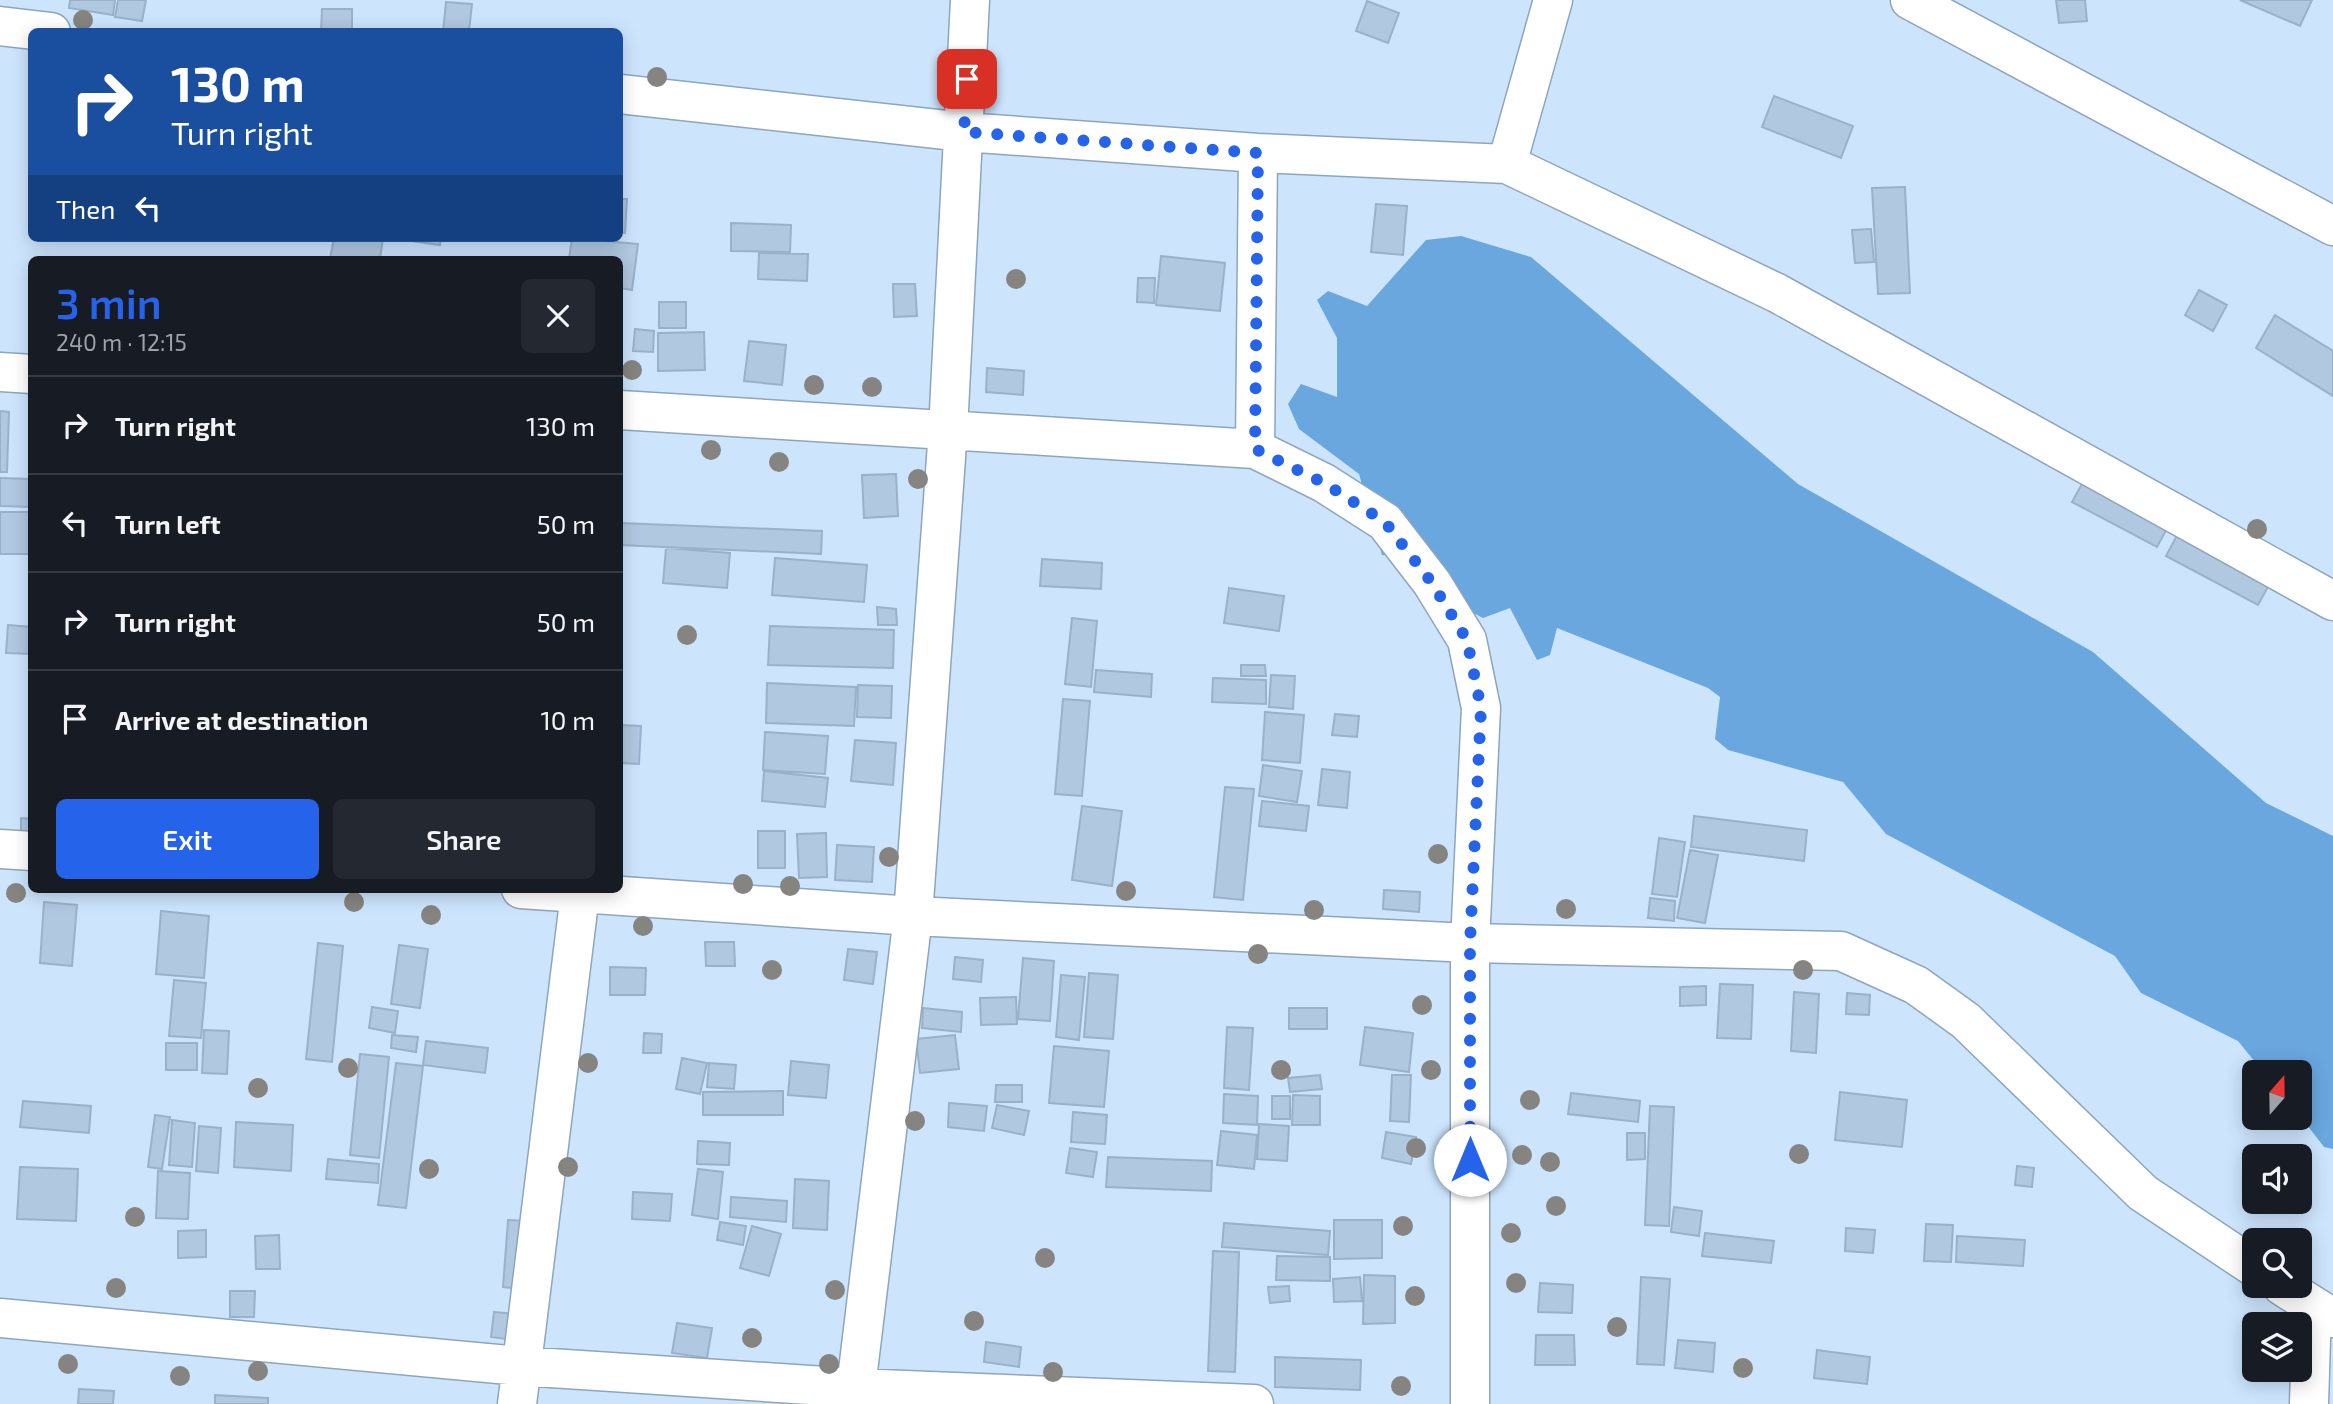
<!DOCTYPE html>
<meta charset="utf-8">
<style>
:root{--surface:#171b24;--page:#242831;--text:#f1f3f6;--muted:#9ea1a6;--line:#363941;--accent:#2563eb}
body{margin:0;font-family:"Exo 2",sans-serif;background:var(--page);color:var(--text);height:100vh;display:flex;flex-direction:column;font-size:26px;white-space:nowrap}
*{box-sizing:border-box;margin:0}
p{font-size:23px;color:var(--muted)}
.icon{flex:none;width:38px;height:38px;fill:none;stroke:currentColor;stroke-width:2;stroke-linecap:round;stroke-linejoin:round}
.map{position:relative;flex:1;overflow:hidden}
.details{position:absolute;left:28px;top:256px;width:595px;height:637px;display:flex;flex-direction:column;background:var(--surface);border-radius:10px;box-shadow:0 4px 18px #0003}
.details>*{flex:none}
.banner{position:absolute;left:28px;top:28px;width:595px;height:214px;border-radius:10px;box-shadow:0 4px 18px #0003;background:#1a4fa0;color:#fff;overflow:hidden}
.needle{width:46px;rotate:20deg}
.fabs{position:absolute;left:2242px;top:1060px;display:grid;gap:14px}
.fabs a{display:grid;place-items:center;width:70px;height:70px;border-radius:10px;background:var(--surface);box-shadow:0 4px 18px #0003;font-size:35px}
.pin{position:absolute;display:grid;place-items:center;width:60px;height:60px;color:#fff;margin:-30px;border-radius:14px;box-shadow:0 4px 10px #0006}
.me{position:absolute;width:77px;margin:-38px;rotate:0deg;stroke-linejoin:round;filter:drop-shadow(0 0 5px #0008)}
.turn{display:flex;align-items:center;gap:24px;height:147px;padding:0 28px;font-size:32px}
.turn .icon{width:91px;height:91px;stroke-width:2.5}
.turn b{display:block;font-size:49px;line-height:60px}
.then{display:flex;align-items:center;height:66px;padding:0 28px;background:#0003;gap:14px;font-size:26px}
.round{display:grid;place-items:center;flex:none;width:74px;height:74px;border-radius:10px;background:var(--page)}
.summary{display:flex;align-items:center;justify-content:space-between;height:119px;padding:0 28px}
h1{font-size:42px;font-weight:600;line-height:52px;color:var(--accent)}
.primary-button{display:flex;gap:14px;margin-top:auto;padding:14px 28px}
.primary-button a{flex:1;height:80px;border-radius:10px;background:var(--accent);color:#fff;font-size:28px;font-weight:600;line-height:80px;text-align:center}
.primary-button a+a{background:var(--page);color:var(--text)}
ul{padding:0;list-style:none}
li{display:flex;align-items:center;gap:21px;height:98px;padding:0 28px;border-top:2px solid var(--line)}
li div{flex:1}
li b{display:block;font-size:26px}
li em{font-style:normal}
.map>svg:first-child{display:block}
</style>
<div class="map">
<svg width="2333" height="1404" viewBox="0 0 2333 1404">
<rect width="100%" height="100%" fill="#cce5fd"/>
<path fill="#6aa7df" d="M1461,236l70,21 267,227 295,168 173,151 67,33v313l-9,-2 -24,-31v-43h-36l-26,-32 -97,-48 -26,-37 -229,-122 -43,-52 -115,-32 -13,-11 5,-42 -12,-9 -151,-60 -7,27 -13,5 -27,-52 -27,10 -40,-21 -17,-39 -44,-3 -23,-81 -60,-45 -11,-25 13,-20 36,13v-59l-20,-38 11,-9 39,15 59,-66z"/>
<path fill="#b0c8e0" stroke="#9ab2c9" stroke-width="2" d="M70,0h45l-2,15 -44,-7z
M118,0h28l-4,21 -27,-4z
M2056,0h29l2,21 -28,2z
M2240,0h72l-12,26z
M1367,1l32,12 -11,30 -32,-12z
M446,2l26,2 -3,28h-26z
M322,9h30v23h-31z
M1774,96l79,30 -12,32 -79,-31z
M1905,187l5,106 -32,1 -6,-106z
M620,199h7l-2,34 -5,-1z
M1376,204l31,2 -4,49 -32,-3z
M731,223l60,2 -1,27 -59,-1z
M1871,229l3,33 -19,1 -3,-33z
M334,238h49l-3,21h-50z
M390,238h51l-1,7z
M572,238l66,6 -6,46 -12,-2v-29h-51z
M759,253l49,1 -1,27 -49,-2z
M1161,256l64,7 -5,48 -64,-6z
M1138,278h17l-1,25 -17,-1z
M893,284h22l2,32 -23,1z
M2199,290l28,15 -14,26 -28,-16z
M659,302h27v26h-27z
M2275,315l58,36v45l-77,-48z
M635,329l19,2 -1,21 -20,-1z
M704,332l1,38 -47,1v-38z
M749,341l37,4 -4,40 -38,-4z
M987,368l37,3 -1,24 -37,-3z
M0,411l9,1 -2,60h-7z
M896,474l2,42 -34,2 -2,-43z
M0,478l32,1v28l-32,-1z
M2084,480l85,45 -12,22 -85,-45z
M0,512h32v42h-32z
M620,523l202,8 -1,23 -201,-9z
M2182,526l92,50 -16,29 -92,-49z
M666,548l64,5 -3,35 -64,-5z
M775,558l92,7 -3,37 -92,-7z
M1042,559l60,4 -1,26 -61,-3z
M1229,588l55,8 -5,35 -55,-8z
M877,607l19,2 1,16h-19z
M1072,618l25,3 -6,66 -26,-3z
M8,625l24,2v27l-26,-1z
M770,626l124,4 -1,38 -125,-3z
M1241,665h24l1,11h-25z
M1096,670l56,4 -1,23 -57,-5z
M1271,675l24,1 -2,33 -24,-2z
M1213,678l53,2v24l-54,-2z
M767,683l89,4 -2,39 -88,-3z
M858,685l34,1 -1,32 -34,-1z
M1063,699l27,2 -8,95 -27,-2z
M1265,712l39,3 -4,48 -38,-3z
M1335,714l24,2 -2,21 -25,-2z
M620,725l21,1 -2,38 -19,-1z
M765,732l63,4 -3,38 -62,-4z
M855,740l41,3 -3,42 -42,-4z
M1263,765l39,6 -5,31 -38,-6z
M1322,769l28,3 -3,36 -29,-3z
M764,771l64,7 -3,29 -63,-6z
M1225,787l29,2 -11,111 -29,-3z
M1262,801l47,5 -3,25 -47,-5z
M1082,806l40,5 -10,75 -40,-6z
M1694,816l113,14 -3,31 -113,-14z
M21,818l11,1v23h-11z
M758,831h27v37h-27z
M826,833l1,44 -28,1 -2,-44z
M1659,838l26,4 -8,55 -25,-3z
M837,845l37,2 -2,35 -37,-2z
M1690,850l28,5 -13,68 -28,-5z
M1384,890l36,2 -1,20 -36,-3z
M1650,898l25,3 -1,20 -26,-3z
M44,902l33,3 -5,61 -32,-3z
M161,911l48,5 -5,62 -48,-4z
M705,942h29l1,24h-29z
M318,943l25,3 -11,116 -26,-3z
M399,945l29,4 -8,59 -29,-4z
M848,949l29,3 -4,32 -29,-4z
M955,957l28,3 -2,22 -28,-3z
M1023,958l31,3 -4,60 -32,-2z
M610,967l36,1 -1,27h-35z
M1089,973l29,2 -5,64 -29,-2z
M1061,975l24,2 -6,63 -23,-3z
M174,980l32,3 -5,55 -32,-2z
M1720,984l33,1 -2,54 -34,-1z
M1706,986v19l-26,1v-19z
M1794,992l25,2 -3,59 -25,-2z
M1847,993l23,2 -1,20 -23,-1z
M1016,997l1,27 -36,1 -1,-27z
M372,1007l26,4 -3,22 -26,-5z
M923,1008l39,4 -1,20 -39,-4z
M1289,1008h38v21h-38z
M1227,1027l26,1 -4,62 -25,-2z
M1365,1027l48,6 -4,39 -49,-7z
M204,1030l25,1 -2,43 -25,-1z
M644,1033l18,1 -1,19h-18z
M392,1035l26,2 -2,15 -25,-4z
M955,1035l4,34 -39,4 -4,-34z
M426,1041l62,7 -3,25 -62,-8z
M166,1043h31v27h-31z
M1054,1046l55,5 -5,56 -55,-4z
M360,1054l29,3 -10,101 -29,-3z
M682,1058l25,5 -7,31 -24,-5z
M791,1061l38,4 -3,33 -38,-3z
M396,1063l27,3 -17,142 -28,-3z
M709,1063l27,2 -2,24 -27,-2z
M1320,1075l2,14 -32,3 -2,-14z
M1392,1075h19l-2,47 -19,-1z
M996,1085h26v17h-27z
M783,1091v24h-80v-23z
M1840,1092l67,8 -5,47 -67,-7z
M1571,1093l69,8 -2,21 -70,-8z
M1224,1094l34,2 -1,29 -34,-2z
M1293,1095l27,1v29h-28z
M1272,1096h18v23h-18z
M23,1101l68,5 -2,27 -69,-6z
M949,1103l38,3 -3,25 -36,-4z
M997,1105l32,6 -5,24 -32,-7z
M1650,1106l24,1 -5,119 -24,-1z
M1073,1112l34,3 -2,29 -34,-2z
M155,1115l15,2 -8,52 -14,-2z
M172,1120l23,3 -3,44 -23,-2z
M236,1122l57,3 -2,46 -57,-4z
M1259,1124l30,2 -2,35 -30,-2z
M199,1126l22,2 -3,45 -22,-2z
M1221,1131l36,4 -3,34 -37,-4z
M1386,1132l30,5 -5,27 -29,-6z
M1627,1133h18v26l-18,1z
M698,1141l32,2 -1,22 -32,-1z
M1070,1148l27,4 -4,25 -27,-4z
M1108,1157l104,4 -1,30 -105,-4z
M328,1159l51,5 -1,19 -52,-4z
M2017,1166l17,2 -2,19 -17,-2z
M20,1167l58,2 -2,52 -59,-2z
M698,1169l25,3 -5,47 -26,-4z
M158,1171l32,2 -2,46 -32,-1z
M795,1179l34,2 -2,49 -34,-2z
M633,1192l39,2 -2,27 -38,-2z
M731,1197l56,4 -1,21 -56,-5z
M1674,1207l28,4 -3,25 -28,-4z
M508,1220l21,1 -5,68 -21,-2z
M1334,1220h48v38l-48,1z
M720,1222l26,4 -3,19 -26,-5z
M1224,1223l106,8 -2,24 -106,-8z
M1926,1224l27,1 -2,37 -27,-1z
M752,1226l29,8 -12,42 -29,-8z
M1846,1228l29,2 -2,23 -28,-2z
M206,1230v27l-28,1v-27z
M1705,1233l69,8 -3,22 -69,-7z
M279,1235l1,34h-24l-1,-33z
M1957,1236l68,4 -2,26 -67,-4z
M1213,1251l26,1 -4,120 -27,-1z
M1277,1256l53,1v24l-54,-1z
M1364,1275l31,1v47l-32,1z
M1360,1277l2,24 -28,1 -1,-23z
M1641,1277l29,2 -6,86 -27,-1z
M1540,1283l33,2 -1,28 -34,-1z
M1289,1286l1,15 -20,2 -2,-16z
M230,1291h25l-1,26h-24z
M494,1312l30,3 -3,26 -30,-4z
M677,1323l35,5 -5,30 -35,-5z
M1536,1335h38l1,30h-40z
M1678,1340l37,3 -2,29 -38,-4z
M986,1342l35,5 -2,20 -35,-5z
M1817,1350l53,7 -3,27 -53,-6z
M1275,1357l86,3 -1,30 -85,-3z
M79,1389l35,2 -1,13h-35z
M215,1395l53,3v6h-53z"/>
<g fill="none" stroke-linecap="round" stroke-linejoin="round">
<defs>
<path id="minor" d="M1910,0l423,226
M0,26l51,6
M620,94l344,38 294,21 249,11 270,129 556,308
M1507,164l46,-164
M0,372l32,2
M620,410l635,39 69,34 61,39 47,61 35,57 14,68 -11,235v461
M1255,449l3,-296
M0,849l32,2
M521,889l392,27 557,27 371,8 75,34 50,36 177,172 111,74
M2282,1286l51,32
M0,1318l520,48 335,22 399,16
M517,1404l63,-510
M854,1404l59,-488 35,-486 22,-430
M2309,1404l3,-98"/>
</defs>
<use href="#minor" stroke="#8ea5bc" stroke-width="41"/>
<use href="#minor" stroke="#fff" stroke-width="38"/>
</g>
<g fill="#868480">
<circle cx="83" cy="20" r="10"/>
<circle cx="657" cy="77" r="10"/>
<circle cx="1016" cy="279" r="10"/>
<circle cx="632" cy="370" r="10"/>
<circle cx="814" cy="385" r="10"/>
<circle cx="872" cy="387" r="10"/>
<circle cx="711" cy="450" r="10"/>
<circle cx="779" cy="462" r="10"/>
<circle cx="918" cy="479" r="10"/>
<circle cx="2257" cy="529" r="10"/>
<circle cx="687" cy="635" r="10"/>
<circle cx="1438" cy="854" r="10"/>
<circle cx="889" cy="857" r="10"/>
<circle cx="743" cy="884" r="10"/>
<circle cx="790" cy="886" r="10"/>
<circle cx="1126" cy="891" r="10"/>
<circle cx="16" cy="893" r="10"/>
<circle cx="354" cy="902" r="10"/>
<circle cx="1566" cy="909" r="10"/>
<circle cx="1314" cy="910" r="10"/>
<circle cx="431" cy="915" r="10"/>
<circle cx="643" cy="926" r="10"/>
<circle cx="1258" cy="954" r="10"/>
<circle cx="772" cy="970" r="10"/>
<circle cx="1803" cy="970" r="10"/>
<circle cx="1422" cy="1005" r="10"/>
<circle cx="588" cy="1063" r="10"/>
<circle cx="348" cy="1068" r="10"/>
<circle cx="1281" cy="1070" r="10"/>
<circle cx="1431" cy="1070" r="10"/>
<circle cx="258" cy="1088" r="10"/>
<circle cx="1530" cy="1100" r="10"/>
<circle cx="915" cy="1121" r="10"/>
<circle cx="1416" cy="1148" r="10"/>
<circle cx="1799" cy="1154" r="10"/>
<circle cx="1522" cy="1155" r="10"/>
<circle cx="1550" cy="1162" r="10"/>
<circle cx="568" cy="1167" r="10"/>
<circle cx="429" cy="1169" r="10"/>
<circle cx="1556" cy="1206" r="10"/>
<circle cx="135" cy="1217" r="10"/>
<circle cx="1403" cy="1226" r="10"/>
<circle cx="1511" cy="1233" r="10"/>
<circle cx="1045" cy="1258" r="10"/>
<circle cx="1516" cy="1283" r="10"/>
<circle cx="116" cy="1288" r="10"/>
<circle cx="835" cy="1290" r="10"/>
<circle cx="1415" cy="1296" r="10"/>
<circle cx="974" cy="1321" r="10"/>
<circle cx="1617" cy="1327" r="10"/>
<circle cx="752" cy="1338" r="10"/>
<circle cx="68" cy="1364" r="10"/>
<circle cx="829" cy="1364" r="10"/>
<circle cx="1743" cy="1368" r="10"/>
<circle cx="258" cy="1371" r="10"/>
<circle cx="1053" cy="1372" r="10"/>
<circle cx="180" cy="1376" r="10"/>
<circle cx="1401" cy="1386" r="10"/>
</g>
<g fill="none" stroke-linecap="round" stroke-linejoin="round">
<path stroke="#2563eb" stroke-width="12" stroke-dasharray="0 21.6" d="M967,79l-3,53 294,21 -3,296 69,34 61,39 47,61 35,57 14,68 -11,235v217"/>
</g>
</svg>
<div class="fabs">
<a><svg class="needle" viewBox="-14 -14 28 28"><path d="M0-13l5 13h-10z" fill="#e53935"/><path d="M0 13l5-13h-10z" fill="#9ea1a6"/></svg></a>
<a><svg class="icon" aria-label="sound" viewBox="0 0 24 24"><path d="M4 9h4l5-4v14l-5-4H4zM17 9q2 3 0 6"/></svg></a>
<a><svg class="icon" aria-label="search" viewBox="0 0 24 24"><circle cx="10" cy="10" r="6"/><path d="M15 15l6 6"/></svg></a>
<a><svg class="icon" aria-label="layers" viewBox="0 0 24 24"><path d="M12 4l9 5-9 5-9-5zM3 14l9 5 9-5"/></svg></a>
</div>
<div class="pin" style="left:967px;top:79px;background:#d93025"><svg class="icon" aria-label="arrive" viewBox="0 0 24 24"><path d="M6 21V4h12l-3 4 3 4H6"/></svg></div>
<svg class="me" style="left:1470px;top:1160px" viewBox="-20 -20 40 40"><circle r="19" fill="#fff"/><path d="M0-13L10 11 0 6-10 11z" fill="#2563eb"/></svg>
<div class="banner">
<div class="turn"><svg class="icon" aria-label="right" viewBox="0 0 24 24"><path d="M7 20v-9h11M14 6l5 5-5 5"/></svg><div><b>130 m</b>Turn right</div></div>
<div class="then">Then<svg class="icon" aria-label="left" viewBox="0 0 24 24"><path d="M17 20v-9H6M10 6l-5 5 5 5"/></svg></div>
</div>
<section class="details">
<div class="summary"><div><h1>3 min</h1><p>240 m · 12:15</p></div><a class="round"><svg class="icon" aria-label="close" viewBox="0 0 24 24"><path d="M6 6l12 12M18 6L6 18"/></svg></a></div>
<ul>
<li><svg class="icon" aria-label="right" viewBox="0 0 24 24"><path d="M7 20v-9h11M14 6l5 5-5 5"/></svg><div><b>Turn right</b></div><em>130 m</em></li>
<li><svg class="icon" aria-label="left" viewBox="0 0 24 24"><path d="M17 20v-9H6M10 6l-5 5 5 5"/></svg><div><b>Turn left</b></div><em>50 m</em></li>
<li><svg class="icon" aria-label="right" viewBox="0 0 24 24"><path d="M7 20v-9h11M14 6l5 5-5 5"/></svg><div><b>Turn right</b></div><em>50 m</em></li>
<li><svg class="icon" aria-label="arrive" viewBox="0 0 24 24"><path d="M6 21V4h12l-3 4 3 4H6"/></svg><div><b>Arrive at destination</b></div><em>10 m</em></li>
</ul>
<div class="primary-button"><a>Exit</a><a>Share</a></div>
</section>
</div>
